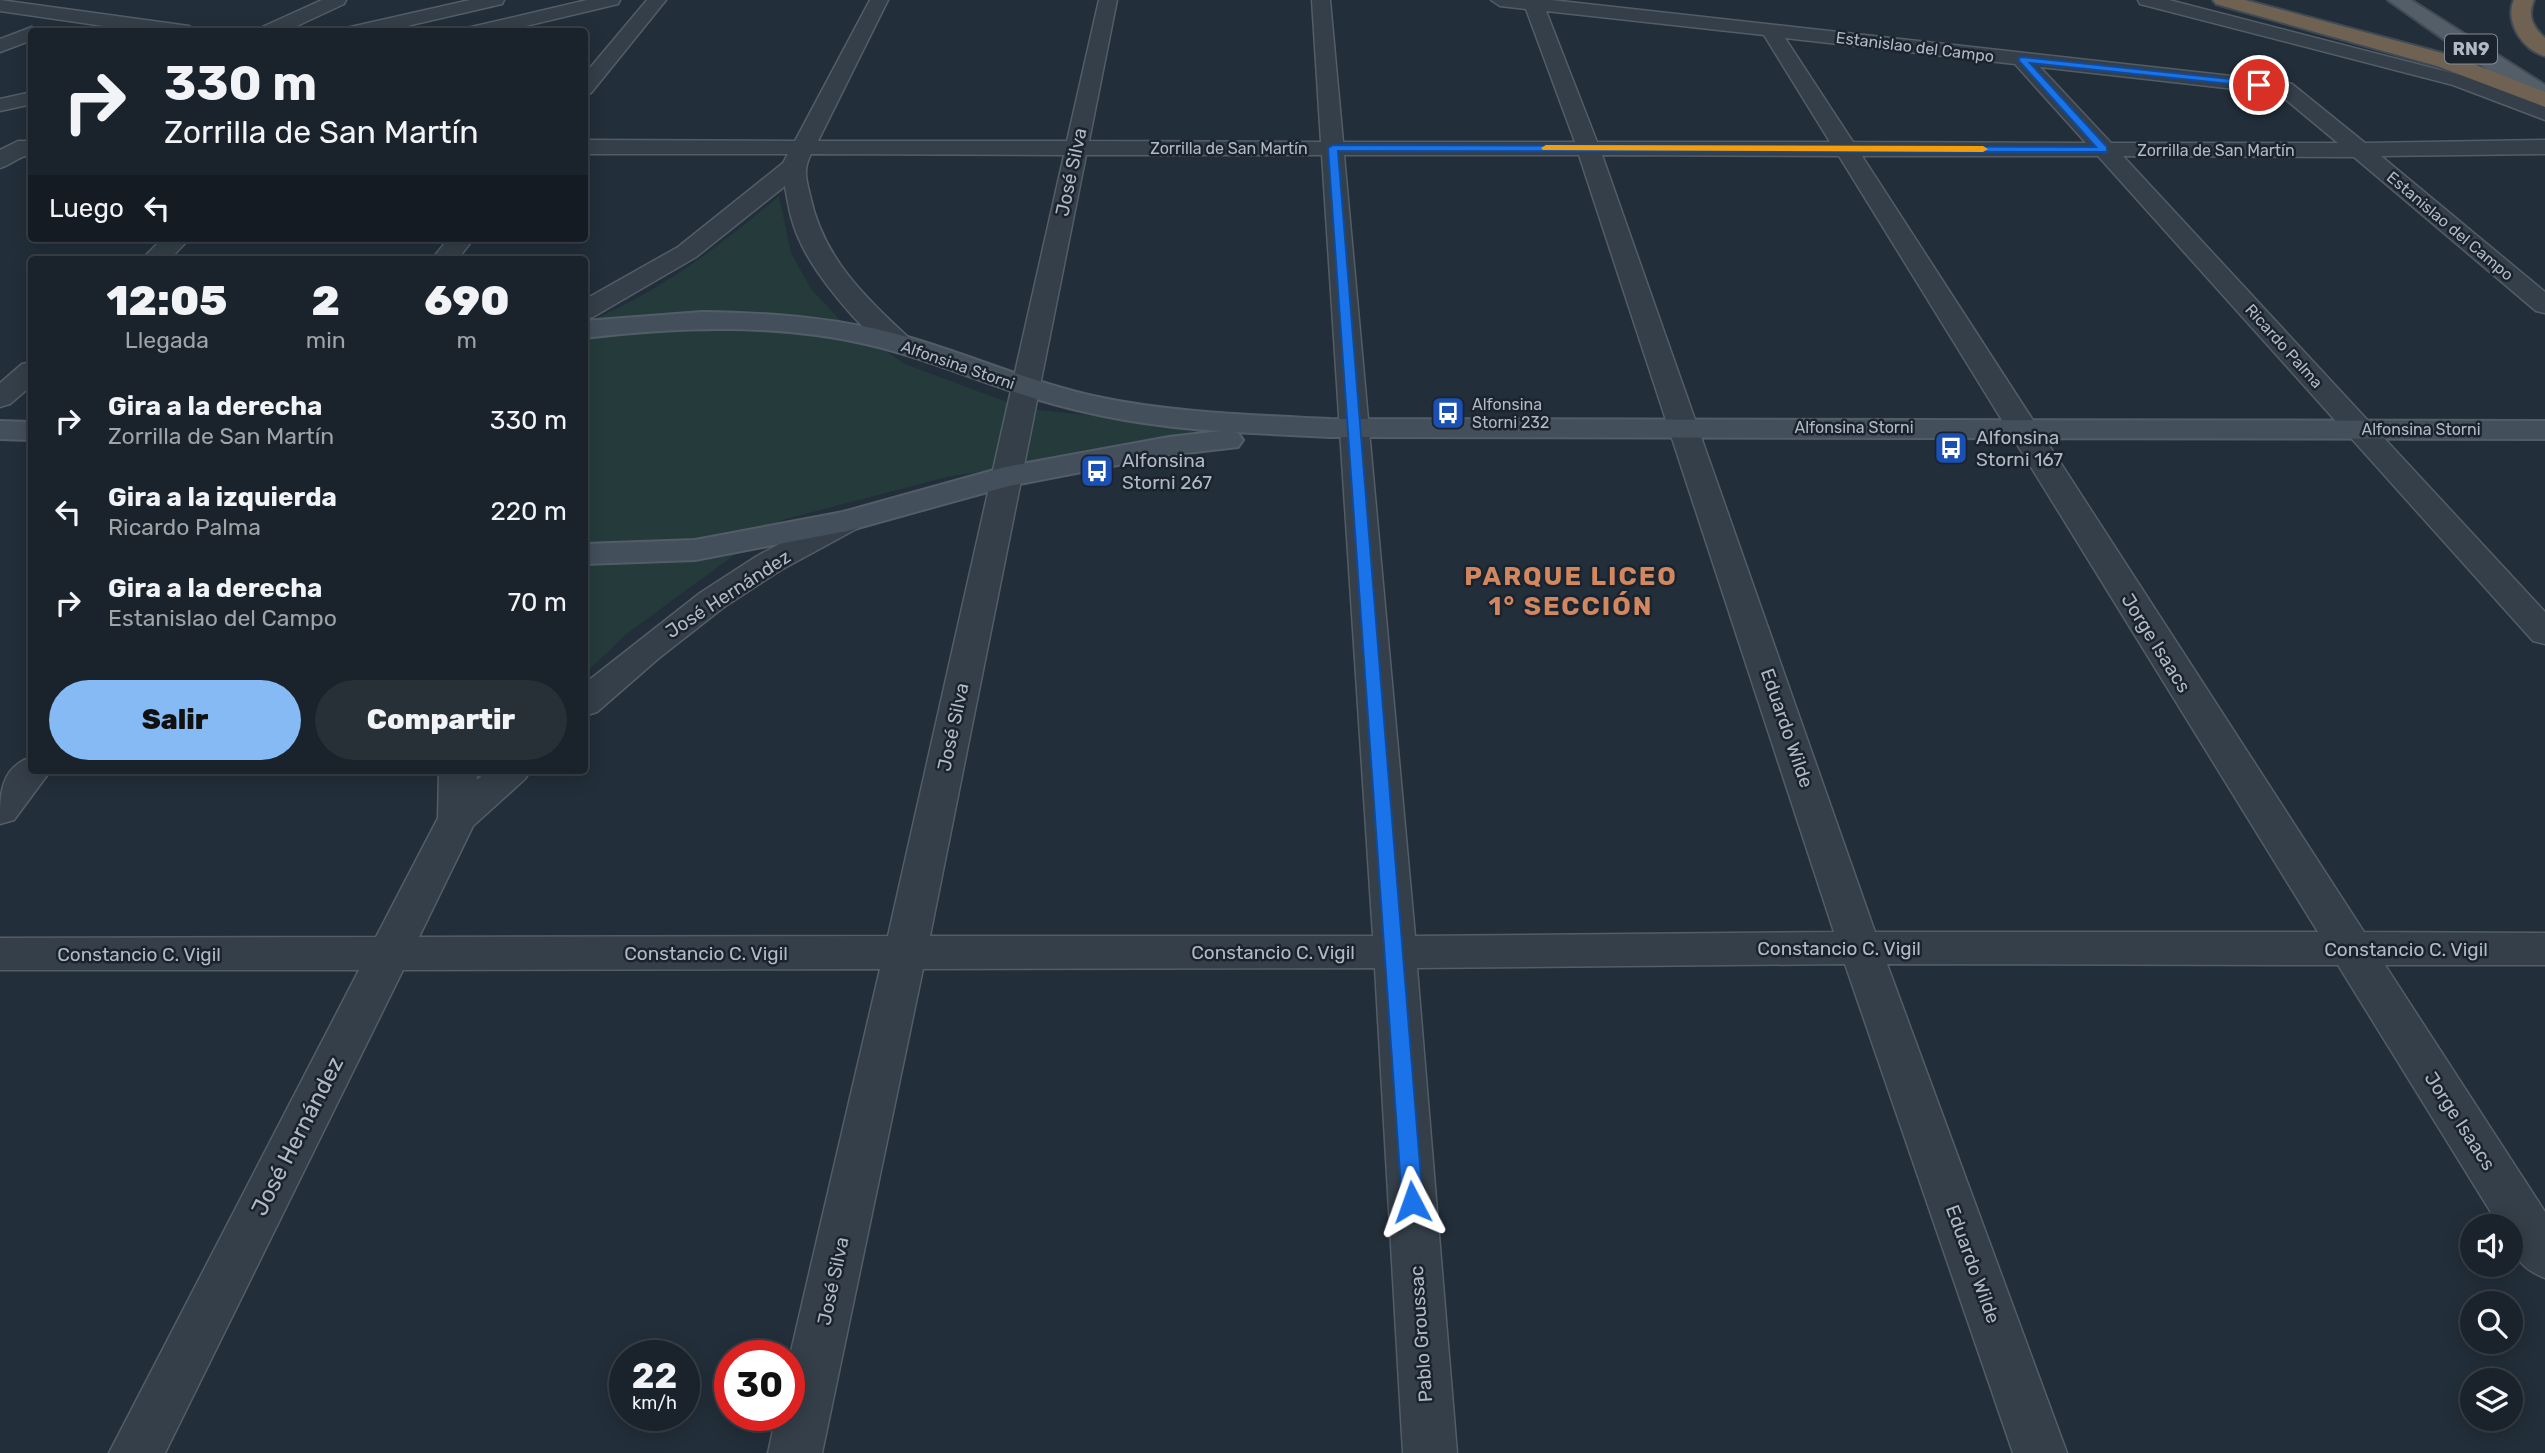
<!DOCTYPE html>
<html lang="es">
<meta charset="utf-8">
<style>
:root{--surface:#1a222b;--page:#272f37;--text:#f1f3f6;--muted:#9fa4a9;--line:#383f47;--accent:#86baf5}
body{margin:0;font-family:Rubik,sans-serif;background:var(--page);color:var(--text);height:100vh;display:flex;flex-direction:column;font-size:26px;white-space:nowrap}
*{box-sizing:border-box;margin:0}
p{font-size:23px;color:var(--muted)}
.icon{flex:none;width:38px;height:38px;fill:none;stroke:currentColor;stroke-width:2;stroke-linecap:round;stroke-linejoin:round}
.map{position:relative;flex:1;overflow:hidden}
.sheet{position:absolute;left:28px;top:256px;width:560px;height:518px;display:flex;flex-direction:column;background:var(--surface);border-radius:7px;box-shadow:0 4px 18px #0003,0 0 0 2px var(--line)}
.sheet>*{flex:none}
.banner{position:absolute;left:28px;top:28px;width:560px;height:214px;border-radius:7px;box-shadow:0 4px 18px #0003,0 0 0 2px var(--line);background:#1a222b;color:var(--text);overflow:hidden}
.buttons{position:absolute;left:2460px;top:1214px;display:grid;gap:14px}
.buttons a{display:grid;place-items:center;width:63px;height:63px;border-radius:50%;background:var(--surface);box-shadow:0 4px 18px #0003,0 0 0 2px var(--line);font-size:35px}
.speed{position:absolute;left:609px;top:1340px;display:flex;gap:14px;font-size:35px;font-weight:700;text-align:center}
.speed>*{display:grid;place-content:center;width:91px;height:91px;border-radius:50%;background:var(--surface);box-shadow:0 4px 18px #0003,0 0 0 2px var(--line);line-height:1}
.speed small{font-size:18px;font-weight:400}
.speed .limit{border:10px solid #d22;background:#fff;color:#111}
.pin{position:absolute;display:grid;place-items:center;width:60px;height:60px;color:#fff;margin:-30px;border:4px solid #fff;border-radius:50%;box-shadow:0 2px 7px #0007}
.me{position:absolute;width:77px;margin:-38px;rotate:356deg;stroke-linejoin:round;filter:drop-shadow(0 0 5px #0008)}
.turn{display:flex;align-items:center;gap:24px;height:147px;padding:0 21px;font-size:32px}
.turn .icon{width:91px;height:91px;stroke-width:2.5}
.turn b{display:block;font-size:49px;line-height:60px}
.then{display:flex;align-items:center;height:66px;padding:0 21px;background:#0003;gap:14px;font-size:26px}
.eta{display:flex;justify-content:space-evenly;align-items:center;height:119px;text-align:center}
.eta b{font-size:42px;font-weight:800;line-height:49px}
.cta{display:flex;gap:14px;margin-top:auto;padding:14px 21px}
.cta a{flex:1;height:80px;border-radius:42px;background:var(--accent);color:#111;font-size:28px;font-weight:800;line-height:80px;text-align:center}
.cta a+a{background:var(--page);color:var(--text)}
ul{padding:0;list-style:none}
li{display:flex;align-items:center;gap:21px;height:91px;padding:0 21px}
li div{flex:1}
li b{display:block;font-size:26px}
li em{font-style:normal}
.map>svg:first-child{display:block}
</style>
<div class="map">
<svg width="2545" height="1453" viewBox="0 0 2545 1453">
<rect width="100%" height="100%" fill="#222e39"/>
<path fill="#253b3b" d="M779,196l12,57 20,36 28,30 66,45 118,44 204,23 -280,46 -165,43 -157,115 -40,39v-351c73,-30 134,-76 194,-127z"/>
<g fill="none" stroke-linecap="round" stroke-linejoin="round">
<defs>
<path id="street" d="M0,0l189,26 9,6h-53l-145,-21z
M322,0h24l-2,4 -60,28h-26l2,-4z
M470,0h34l-2,4 -121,28h-37l2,-4z
M587,0h33l-2,4 -117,28h-36l2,-4z
M647,0h19l-75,93 -7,2v-20z
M870,0h18l-70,141h249l32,-141h18l-28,141 232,1 -9,-142h18l13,142h232l-49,-133 -26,-3 -9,-6h60l734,82 7,2 73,59 180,-3v14l-164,2 164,136v21l-9,-2 -182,-154 -231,-1 422,456v32l-12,-3 -435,-485h-236l502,776 181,1v32h-160l160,247v66c-26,-10 -34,-24 -34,-51h-11l-162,-262 -451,-1 180,489h-54l-168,-489 -428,4 40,485h-54l-28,-485 -452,1 -101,484h-54l8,-37h13v-56l91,-391 -477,1 -238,483h-56l250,-483h-359v-32l376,-1 62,-119 1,-48h38v10l11,-10h43l-6,9 -52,47 -54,111 469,-1 176,-781 -253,-1c-8,15 -5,25 -1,41 13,63 54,101 99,143l4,6 -4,6c-8,2 -14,3 -21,-2 -29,-19 -76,-77 -89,-109 -8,-17 -11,-35 -14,-53l-89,71 -103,60 -9,2v-19l94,-53 105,-84 5,-9h-204v-14l211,1zM1546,11l218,24 66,107h-233zM1785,38l230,26 71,79 -233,-1zM2040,67l239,27 59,49h-227zM1086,155h236l51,781h-443zM1344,155h235l255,777 -419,4zM1602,155l237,1 479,776h-443z
M2138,0h31l298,77 78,29v14l-92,-35 -313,-81z
M32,27l9,5h-9v8l-32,12v-13z
M32,92v12l-32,7v-12z
M18,141h14v14c-13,0 -20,10 -32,13v-18z
M163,238h27l-20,21h-28z
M449,238h25l-16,21h-26z
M32,362v23l-22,19 -10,3v-24l22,-19z
M847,511l11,3 5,7 -5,7 -77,42 -57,37 -65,51 -62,54 -13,4v-32l116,-91 57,-37 79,-42z
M32,757v13h19l-37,50 -14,4c0,-30 0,-57 32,-67z"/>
<path id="secondary" d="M702,312c71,1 141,6 209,26 61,18 120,44 182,58 78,17 158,19 237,23l1215,2v18l-1215,-2 -97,-5 5,1 5,7 -5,7 -69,8 -160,31 -162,45 -152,29 -111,4v-20l111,-4 148,-28 162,-45 164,-30 52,-6c-64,-4 -127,-14 -188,-33 -56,-17 -110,-41 -167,-54 -92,-21 -189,-17 -282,-6v-17z
M0,421l32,1v18l-32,-1z"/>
<path id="primary" d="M2388,0h23l134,85v16l-56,-30z"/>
<path id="highway" d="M2213,0h32l208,56 92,36v15l-108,-41 -221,-62z
M2514,0h20c-7,17 -1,27 11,38v18c-22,-5 -41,-35 -31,-56z"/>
</defs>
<use href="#street" stroke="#535d67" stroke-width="3"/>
<use href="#secondary" stroke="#535d67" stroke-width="4"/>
<use href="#primary" stroke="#424b55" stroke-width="4"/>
<use href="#highway" stroke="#404a54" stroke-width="4"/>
<use href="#street" fill="#353f49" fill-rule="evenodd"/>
<use href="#secondary" fill="#444f5c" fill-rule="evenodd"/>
<use href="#primary" fill="#535e69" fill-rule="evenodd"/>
<use href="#highway" fill="#6f6253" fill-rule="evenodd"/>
</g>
<path fill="#1a73e8" stroke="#114b97" stroke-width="2" d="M2022,57l237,25 4,3 -4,2 -229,-24 77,84v5h-3l-766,-1 85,1051 -3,7 -8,3 -7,-3 -3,-7 -74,-1054 5,-3 763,2 -77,-86v-3z"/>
<path fill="#f59e0b" d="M1546,145l437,1 5,3 -5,3 -440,-2 -2,-2z"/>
<defs>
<symbol id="bus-square" viewBox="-11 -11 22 22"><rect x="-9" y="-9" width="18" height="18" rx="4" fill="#1a4fb4" stroke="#1b242e"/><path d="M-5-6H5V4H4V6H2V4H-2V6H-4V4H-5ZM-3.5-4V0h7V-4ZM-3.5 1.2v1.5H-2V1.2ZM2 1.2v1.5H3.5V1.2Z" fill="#fff"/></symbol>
</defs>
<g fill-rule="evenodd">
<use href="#bus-square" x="1429" y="394" width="38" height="38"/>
<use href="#bus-square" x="1932" y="429" width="38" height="38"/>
<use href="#bus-square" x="1078" y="452" width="38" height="38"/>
</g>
<g text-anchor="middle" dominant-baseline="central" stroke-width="5" stroke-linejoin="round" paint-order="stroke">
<g font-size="16" fill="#b0bac5" stroke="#1b242e">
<text transform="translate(1915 47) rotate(7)">Estanislao del Campo</text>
<text x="1229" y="148">Zorrilla de San Martín</text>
<text x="2216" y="150">Zorrilla de San Martín</text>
<text transform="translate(2450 226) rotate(40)">Estanislao del Campo</text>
<text transform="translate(2284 346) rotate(48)">Ricardo Palma</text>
<text transform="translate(958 365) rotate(19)">Alfonsina Storni</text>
<text x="1854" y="427">Alfonsina Storni</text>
<text x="2421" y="429">Alfonsina Storni</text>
</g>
<g font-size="16" fill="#b0bac5" stroke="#1b242e" text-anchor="start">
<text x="1472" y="404">Alfonsina<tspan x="1472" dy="18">Storni 232</tspan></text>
</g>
<rect fill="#1b242e" stroke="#838d98" stroke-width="2" x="2445" y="34.5" width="52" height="29" rx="5"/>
<g font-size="18" font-weight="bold" fill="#b0bac5">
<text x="2471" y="49">RN9</text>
</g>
<g font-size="19" fill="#b0bac5" stroke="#1b242e">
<text transform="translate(1071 172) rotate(-78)">José Silva</text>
<text transform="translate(728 594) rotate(-33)">José Hernández</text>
<text transform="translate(2156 643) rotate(58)">Jorge Isaacs</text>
<text transform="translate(953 727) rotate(-78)">José Silva</text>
<text transform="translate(1787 728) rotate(71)">Eduardo Wilde</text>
<text x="1839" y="948">Constancio C. Vigil</text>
<text x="2406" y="949">Constancio C. Vigil</text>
<text x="1273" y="952">Constancio C. Vigil</text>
<text x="706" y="953">Constancio C. Vigil</text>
<text x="139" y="954">Constancio C. Vigil</text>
<text transform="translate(2460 1121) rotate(57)">Jorge Isaacs</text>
<text transform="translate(1973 1264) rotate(70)">Eduardo Wilde</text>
<text transform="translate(833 1281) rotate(-78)">José Silva</text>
<text transform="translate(1421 1334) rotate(-94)">Pablo Groussac</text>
</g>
<g font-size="19" fill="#b0bac5" stroke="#1b242e" text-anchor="start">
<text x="1976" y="437">Alfonsina<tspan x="1976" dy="22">Storni 167</tspan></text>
<text x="1122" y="460">Alfonsina<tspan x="1122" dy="22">Storni 267</tspan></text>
</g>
<g font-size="23" fill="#b0bac5" stroke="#1b242e">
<text transform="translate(297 1136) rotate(-63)">José Hernández</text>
</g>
<g font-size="26" font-weight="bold" letter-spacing="2" fill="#d18860" stroke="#1b242e">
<text x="1571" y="576">PARQUE LICEO<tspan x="1571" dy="30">1° SECCIÓN</tspan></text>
</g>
</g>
</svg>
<div class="buttons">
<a><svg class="icon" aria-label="sound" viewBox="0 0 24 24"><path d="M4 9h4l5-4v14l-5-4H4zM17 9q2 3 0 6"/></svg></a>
<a><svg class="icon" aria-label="search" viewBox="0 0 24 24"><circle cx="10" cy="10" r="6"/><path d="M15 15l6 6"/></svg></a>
<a><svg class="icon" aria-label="layers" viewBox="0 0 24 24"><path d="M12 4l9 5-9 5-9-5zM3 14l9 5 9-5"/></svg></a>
</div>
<div class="speed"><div>22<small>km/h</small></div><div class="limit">30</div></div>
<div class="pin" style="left:2259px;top:85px;background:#d93025"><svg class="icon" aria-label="arrive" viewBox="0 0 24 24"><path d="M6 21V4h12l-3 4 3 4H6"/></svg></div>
<svg class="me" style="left:1412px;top:1202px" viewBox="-20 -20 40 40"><path d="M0-17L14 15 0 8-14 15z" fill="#1a73e8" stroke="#fff" stroke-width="4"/></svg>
<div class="banner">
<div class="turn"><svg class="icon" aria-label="right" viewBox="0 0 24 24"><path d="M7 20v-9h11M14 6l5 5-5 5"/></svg><div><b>330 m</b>Zorrilla de San Martín</div></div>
<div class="then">Luego<svg class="icon" aria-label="left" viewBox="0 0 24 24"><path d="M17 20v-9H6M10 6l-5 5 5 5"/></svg></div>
</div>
<section class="sheet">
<div class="eta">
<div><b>12:05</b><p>Llegada</p></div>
<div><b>2</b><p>min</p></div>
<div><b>690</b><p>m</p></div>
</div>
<ul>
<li><svg class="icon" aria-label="right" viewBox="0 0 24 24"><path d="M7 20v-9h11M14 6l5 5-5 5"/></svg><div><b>Gira a la derecha</b><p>Zorrilla de San Martín</p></div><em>330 m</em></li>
<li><svg class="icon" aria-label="left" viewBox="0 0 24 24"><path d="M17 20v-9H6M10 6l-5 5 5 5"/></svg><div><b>Gira a la izquierda</b><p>Ricardo Palma</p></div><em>220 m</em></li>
<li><svg class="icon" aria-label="right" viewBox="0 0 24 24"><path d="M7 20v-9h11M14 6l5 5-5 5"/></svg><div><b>Gira a la derecha</b><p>Estanislao del Campo</p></div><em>70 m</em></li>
</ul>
<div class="cta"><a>Salir</a><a>Compartir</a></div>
</section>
</div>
